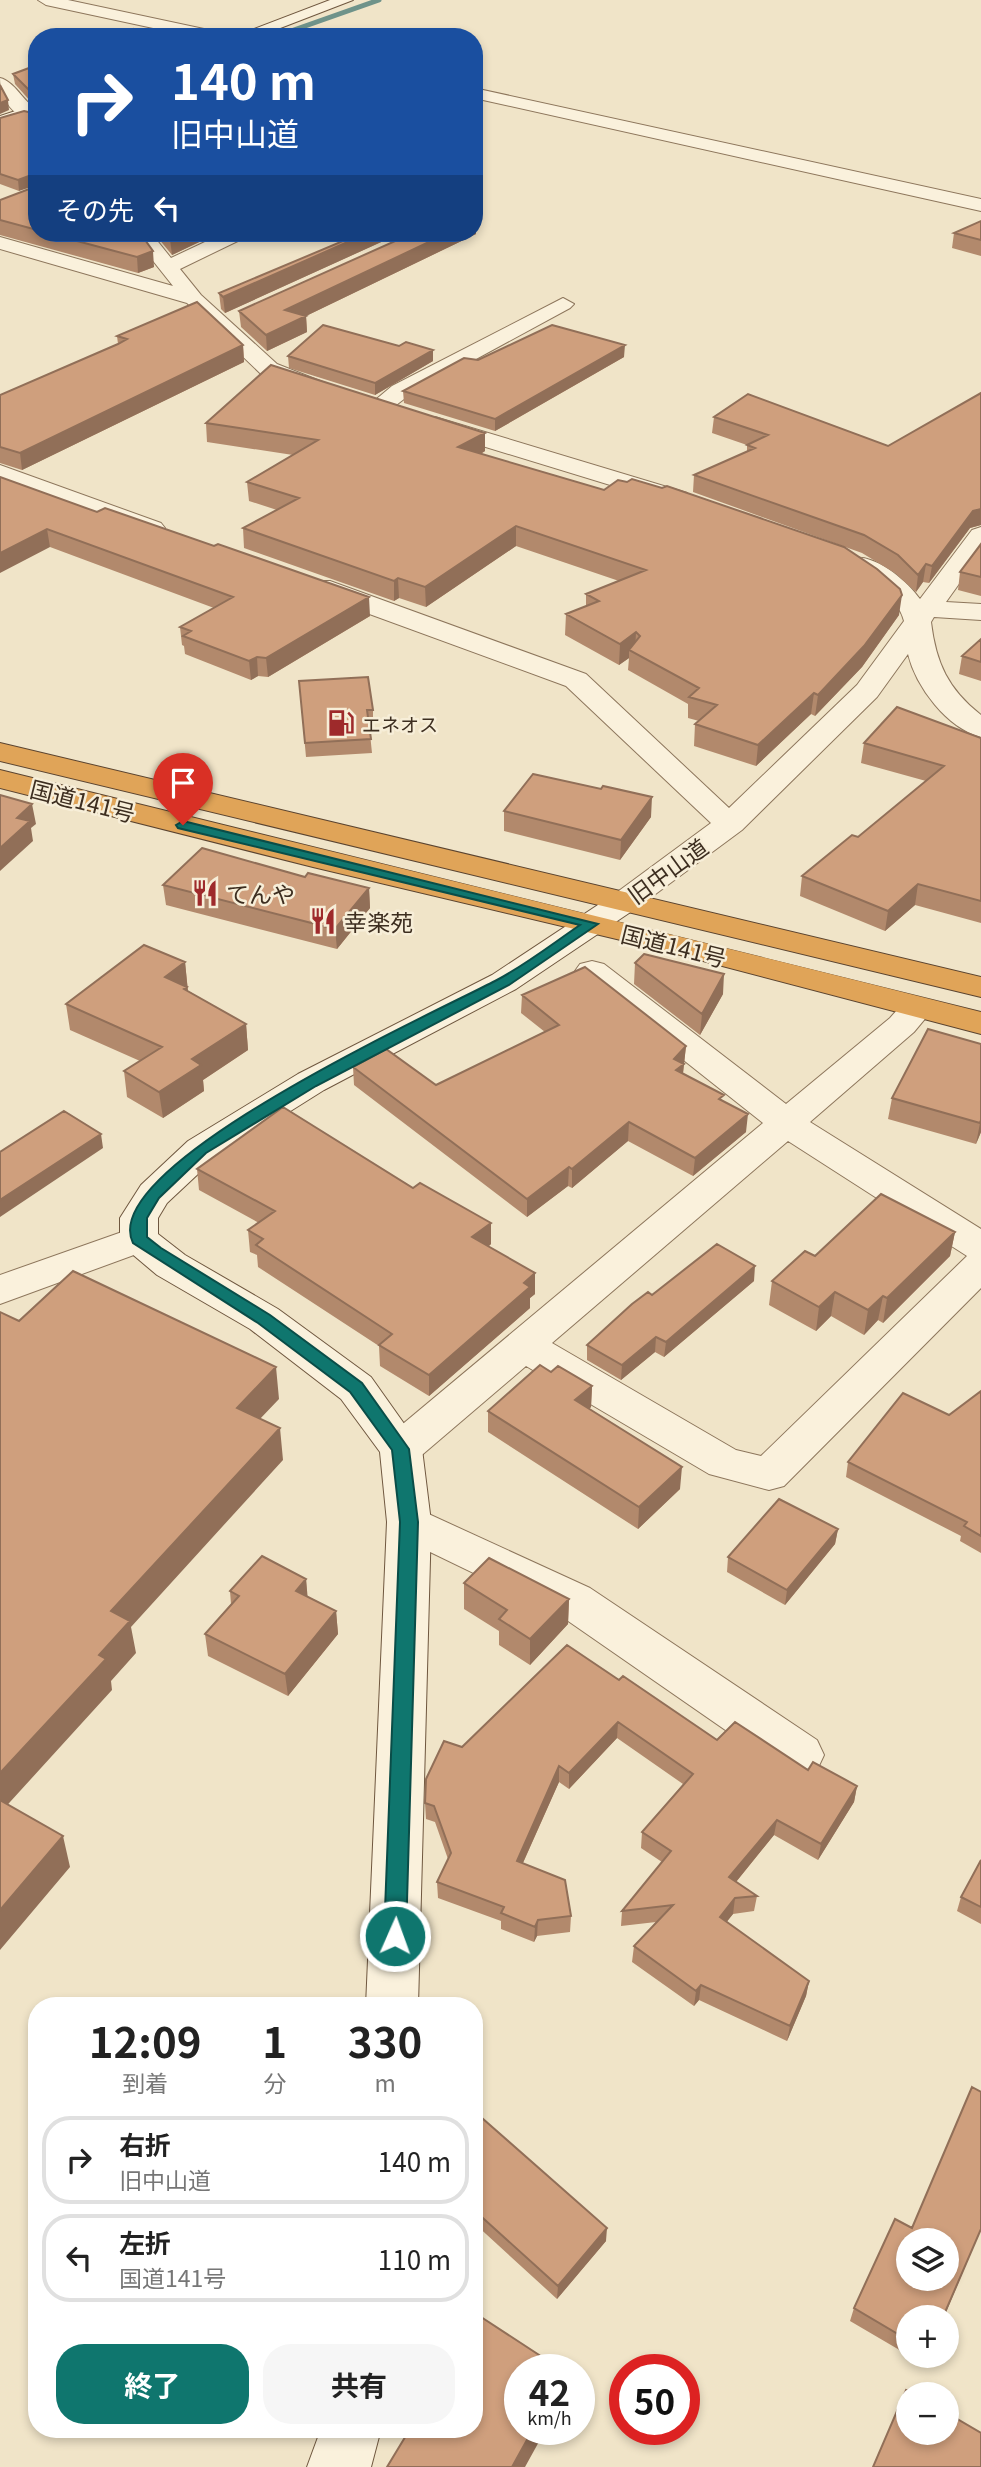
<!DOCTYPE html>
<html lang="ja">
<meta charset="utf-8">
<style>
:root{--surface:#fff;--page:#f6f6f6;--text:#222;--muted:#767676;--line:#e0e0e0;--accent:#0f766e}
body{margin:0;font-family:Georgia,"Noto Sans JP",serif;background:var(--page);color:var(--text);height:100vh;display:flex;flex-direction:column;font-size:26px;white-space:nowrap}
*{box-sizing:border-box;margin:0}
p{font-size:23px;color:var(--muted)}
.icon{flex:none;width:38px;height:38px;fill:none;stroke:currentColor;stroke-width:2;stroke-linecap:round;stroke-linejoin:round}
.map{position:relative;flex:1;overflow:hidden}
.sheet{position:absolute;left:28px;top:1997px;width:455px;height:441px;display:flex;flex-direction:column;background:var(--surface);border-radius:28px;box-shadow:0 4px 10px #0003}
.sheet>*{flex:none}
.banner{position:absolute;left:28px;top:28px;width:455px;height:214px;border-radius:28px;box-shadow:0 4px 10px #0003;background:#1a4fa0;color:#fff;overflow:hidden}
.fabs{position:absolute;left:896px;top:2228px;display:grid;gap:14px}
.fabs a{display:grid;place-items:center;width:63px;height:63px;border-radius:50%;background:var(--surface);box-shadow:0 4px 10px #0003;font-size:35px}
.speed{position:absolute;left:504px;top:2354px;display:flex;gap:14px;font-size:35px;font-weight:700;text-align:center}
.speed>*{display:grid;place-content:center;width:91px;height:91px;border-radius:50%;background:var(--surface);box-shadow:0 4px 10px #0003;line-height:1}
.speed small{font-size:18px;font-weight:400}
.speed .limit{border:10px solid #d22;background:#fff;color:#111}
.pin{position:absolute;display:grid;place-items:center;width:60px;height:60px;color:#fff;margin:-72px -30px;border-radius:50% 50% 50% 0;rotate:-45deg;box-shadow:0 0 7px #0007}
.pin .icon{rotate:45deg}
.me{position:absolute;width:77px;margin:-38px;rotate:2deg;stroke-linejoin:round;filter:drop-shadow(0 0 5px #0008)}
.turn{display:flex;align-items:center;gap:24px;height:147px;padding:0 28px;font-size:32px}
.turn .icon{width:91px;height:91px;stroke-width:2.5}
.turn b{display:block;font-size:49px;line-height:60px}
.then{display:flex;align-items:center;height:66px;padding:0 28px;background:#0003;gap:14px;font-size:26px}
.eta{display:flex;justify-content:space-evenly;align-items:center;height:119px;text-align:center}
.eta b{font-size:42px;font-weight:700;line-height:49px}
.primary-button{display:flex;gap:14px;margin-top:auto;padding:14px 28px}
.primary-button a{flex:1;height:80px;border-radius:28px;background:var(--accent);color:#fff;font-size:28px;font-weight:700;line-height:80px;text-align:center}
.primary-button a+a{background:var(--page);color:var(--text)}
ul{padding:0;list-style:none}
li{display:flex;align-items:center;gap:21px;height:88px;margin:0 14px 10px;padding:0 14px;border:4px solid var(--line);border-radius:28px}
li div{flex:1}
li b{display:block;font-size:26px}
li em{font-style:normal}
.map>svg:first-child{display:block}
</style>
<div class="map">
<svg width="981" height="2467" viewBox="0 0 981 2467">
<rect width="100%" height="100%" fill="#f0e4c8"/>
<g fill="none" stroke-linecap="round" stroke-linejoin="round">
<path stroke="#6f938a" stroke-width="5" d="M274,37l105,-37"/>
<defs>
<path id="street" d="M38,0h30l150,32 8,5h-31l-149,-32z
M0,78c14,3 24,24 37,32v13c-23,-5 -37,-23 -37,-45z
M474,88l507,111v12l-507,-113z
M131,233h20l20,25 53,-25h25l-3,4 -66,32 21,26 76,69 48,19 3,5 -3,5h-16l-48,-19 -74,-71 -187,-54v-12l173,49z
M563,298l11,6 -4,4 -162,88 -21,16h-16l-4,-5 25,-21z
M435,417l252,76 3,5 -3,5h-18l-242,-74 -4,-5 4,-5z
M0,465l161,58 4,5 -4,5h-18l-143,-53z
M981,527v26l-35,49 35,2v16l-47,-3 -3,5c5,41 17,67 50,93v22c-34,-9 -65,-50 -73,-83l-31,43 -135,133 -104,77 -11,3 -11,-3 -5,-7 5,-7 95,-70 -145,-137 -254,-93 -4,-6 4,-6h18l256,93 143,134 128,-123 47,-64c-6,-25 -33,-38 -53,-51l-4,-6 4,-6c24,-5 56,23 69,41l52,-69z
M592,961l12,3 182,140 104,-86 15,-17 12,-3 12,3 5,7 -20,24 -104,90 171,107v59l-197,198 -15,4 -60,-16 -183,-108 -110,94 -15,5 -15,-5 -6,-11 6,-11 377,-315 -183,-145 -5,-7 5,-7zM788,1141l179,115 -206,200 -25,-6 -184,-107z
M139,1226l14,4 5,9 -5,9 -153,56v-29z
M409,1505l181,83 227,152 7,15 -7,15 -17,6 -17,-6 -225,-156 -165,-80 -6,-12 6,-12z"/>
<path id="secondary" d="M330,0h23l-96,37h-24z
M37,104v11l-37,12v-11z
M627,890l11,3 5,7 -5,7 -122,82 -192,101 -110,69 -47,44 -9,15v16l27,21 93,54 93,68 51,72 9,73 -13,484h-52l21,-484 -7,-70 -39,-53 -91,-70 -93,-54 -32,-27 -5,-9v-21l21,-33 47,-44 110,-67 194,-99 124,-82z
M321,2429h60l-10,38h-64z"/>
<path id="highway" d="M0,743l981,234v20l-981,-236z
M0,770c327,81 655,159 981,242v22l-335,-88 -333,-79 -313,-79z"/>
</defs>
<use href="#street" stroke="#8d765c" stroke-width="2"/>
<use href="#secondary" stroke="#6f573f" stroke-width="2"/>
<use href="#highway" stroke="#5b4430" stroke-width="2"/>
<use href="#street" fill="#faf1dc" fill-rule="evenodd"/>
<use href="#secondary" fill="#faf1dc" fill-rule="evenodd"/>
<use href="#highway" fill="#e0a458" fill-rule="evenodd"/>
</g>
<path fill="#b2896c" d="M37,65v37l-5,1 -17,-19 -2,-10z
M37,114l-18,77 -19,-7v-66z
M37,186v47h103l14,34 -16,6 -138,-38v-35z
M476,219v15l-170,82 1,16 -40,19 -26,-24 -2,-16z
M981,221v35l-29,-8 2,-15z
M154,233h64l-46,22z
M348,233h53l-176,80 -4,-4 -2,-16 131,-55z
M117,336l126,9 1,17 -222,108 -22,-7v-68l118,-51z
M399,346l34,4v11l-58,34 -86,-27 -1,-12z
M624,357l-129,74 -91,-28 -1,-12 75,-31z
M981,393v132l-11,3 -41,55 -6,-1 -7,10 -21,-19 -33,-20 -169,-61 1,-17 53,-23v-7l-35,-12 2,-16 174,29z
M206,423l279,10v18l-4,3 418,161 -37,52 -47,49 -4,-2 -55,52 -62,-20 1,-22 4,-3 -11,-3v-14l-60,-34 1,-12 -10,7 -54,-30 1,-21 20,-8v-12l33,-13 -103,-35 -90,61 -27,-9 -5,3 -150,-53 -1,-20 34,-18 -28,-9 -2,-19 46,-27 -86,-13z
M0,477l370,139 -102,61 -10,-1 -7,4 -66,-26 -1,-8 -2,-1 -2,-18 34,-19 -164,-61z
M981,544v52l-23,-6 2,-18z
M981,639v42l-22,-7 3,-18z
M299,681l74,29v14h-4l3,29 -66,4z
M981,738v185l-66,-18 -30,26 -85,-35 2,-20 56,-39 68,-56 -65,-18 3,-20z
M504,811l147,6 -31,43 -116,-29z
M305,877l64,11 1,20 -33,41 -171,-44 -3,-20z
M185,962l3,29 58,33 2,26 -45,30 1,11 -41,27 -36,-21 -3,-26 16,-10 -70,-31 -4,-26z
M635,963l88,31 -23,41 -66,-51z
M522,995l164,51 -3,27 41,28 22,31 -53,44 -65,-35 -56,47 -4,-2 -41,31 -173,-132 -1,-18 83,18 109,-53 -24,-19z
M981,1044v88l-5,12 -88,-25 4,-21z
M197,1169l294,75 -3,3 47,47 -5,4v10l-101,88 -49,-30 -1,-20 -121,-79 -1,-12 -7,-3 -2,-22 11,-7 -60,-33z
M955,1232l-5,24 -67,67 -5,-3 -14,15 -33,-19 -15,15 -47,-26 3,-24 43,-25z
M754,1281l-90,76 -9,-5 -34,28 -34,-20v-15l65,-50z
M551,1372l41,14 -1,21 -2,2 91,80 -42,40 -150,-97v-21z
M981,1391v162l-21,-12 1,-5 -115,-59 2,-15 101,-47z
M838,1529l-3,15 -50,61 -58,-33 1,-15z
M306,1579l1,17 29,15 2,23 -50,62 -80,-40 -3,-22 26,-30 -1,-13z
M464,1583l105,16 -1,25 -38,41 -31,-20v-14l-35,-22z
M619,1680l98,60 140,46 -3,16 -36,58 -44,-25 -38,47 21,14 -3,15 -21,3 -7,8 83,59 -3,15 -19,45 -88,-41 -5,6 -62,-44 2,-16 22,-24 -35,4 1,-15 40,-49 -21,-14 1,-16 41,-48 -66,-46 -48,51 -10,-7 -36,81 48,53 -1,16 -33,4 -3,6 -33,-13v-8l-63,-23 -1,-16 11,-23 -13,-37 -9,-3 -1,-16 37,-56z
M981,1860v64l-24,-13 4,-14z
M474,2111l132,130 -49,58 -83,-76z
M854,2308l54,9v38l-58,-34z
M909,2356h19l-4,8z"/>
<path fill="#916f58" d="M31,92h6v10l-5,1z
M8,100l1,10 -9,4v-11z
M37,173v12l-18,6 -1,-11z
M476,219v15l-170,82 1,16 -40,19 -1,-16 19,-25 163,-77h26v-13z
M184,233h34l-46,22 -2,-16z
M368,233h33l-176,80 -2,-16z
M153,251l1,16 -16,6 -1,-16z
M243,345l1,17 -222,108 -2,-17z
M625,345l-1,12 -129,74v-12z
M433,350v11l-58,34v-12z
M485,433v18l-26,15 -1,-19z
M981,509v16l-11,3 -41,55 3,-17 41,-55z
M516,526v20l-90,61 -1,-20z
M47,529l3,18 -50,26v-20z
M926,564l-3,18 -7,10 2,-17z
M398,578l1,20 -5,3v-20z
M902,595l-3,20 -37,52 -47,49 3,-21z
M369,597l1,19 -102,61 -2,-19z
M636,632l-1,21 -6,-3v8l-10,7 1,-21z
M257,657l1,19 -7,4 -2,-19z
M814,693l-3,21 -55,52 2,-21z
M652,797l-1,20 -31,43 1,-20z
M32,804l4,20 -5,4 2,13 -33,30v-23l17,-30z
M918,884l-3,21 -30,26 3,-20z
M369,888l1,20 -33,41 -2,-20z
M185,962l5,51 -25,-36z
M724,974l-1,20 -23,41 2,-21z
M246,1024l2,26 -45,30 1,11 -41,27 -4,-26 33,-33z
M686,1046l-4,36 -7,6 -1,-29z
M748,1114l-2,18 -53,44 2,-18z
M981,1120v12l-5,12 4,-21z
M629,1122l-1,19 -56,47v-19z
M101,1134l2,14 -103,69v-17z
M569,1167l-1,19 -41,31v-18z
M491,1223v21l-19,15v-22z
M955,1232l-5,24 -67,67 4,-25z
M755,1266l-1,15 -90,76 2,-15z
M535,1273v21l-5,4v10l-101,88v-21z
M835,1292l-4,24 -15,15 3,-24z
M883,1296l-5,24 -14,15 4,-25z
M656,1337l-1,15 -34,28 1,-15z
M276,1367l3,32 -38,40 -4,-31z
M592,1386l-1,21 -16,14v-21z
M280,1428l3,32 -152,167 5,26 -25,28 1,9 -112,123v-40l99,-118 12,-44z
M682,1467l-2,22 -42,40 1,-22z
M838,1529l-3,15 -50,61 2,-15z
M306,1579l2,22 -12,-10z
M569,1599l-1,25 -38,41v-26z
M336,1611l2,23 -50,62 -3,-22z
M618,1722l-1,16 -48,51v-16z
M559,1766v16l-42,94v-15z
M857,1786l-3,16 -36,58 3,-16z
M777,1820l-3,15 -47,58 2,-16z
M63,1836l7,31 -70,83v-40z
M735,1898l-2,16 -15,19 2,-16z
M538,1920l-1,16 -3,6 1,-15z
M809,1981l-3,15 -19,45 3,-15z
M701,1985l-2,15 -5,6 2,-15z
M607,2228l-1,13 -49,58 1,-13z
M981,2229l-37,88h-1z
M533,2429h13l-21,38h-13z"/>
<path fill="#cf9f7d" stroke="#916f58" stroke-width="2" fill-rule="evenodd" d="M133,29l4,8h-25z
M37,65v27h-6l-18,-18z
M0,85l8,15 -8,3z
M24,111l13,3v59l-19,7 -18,-6v-56z
M37,186v44l-37,-10v-20z
M981,221v19l-27,-7z
M47,233h93l13,18 -16,6z
M165,233h19l-14,6z
M354,233h14l-145,64 -4,-4 136,-57z
M413,233h35l-163,77 21,6 -40,19 -27,-24z
M197,302l46,43 -223,108 -20,-6v-52l118,-51 9,-5 -10,-3z
M323,325l76,21 7,-4 27,8 -58,33 -87,-27z
M552,325l73,20 -130,74 -92,-28 61,-33 14,2z
M271,365l214,68 -27,14 146,43 14,-10 9,2 5,-3 30,9 5,-2 177,61 33,22 23,20 2,6 -38,51 -46,49 -4,-2 -56,52 -63,-21 22,-19 -28,-8 10,-9 -70,-38 11,-14 -4,-4 -16,12 -54,-30 33,-13 -13,-7 60,-24 -130,-44 -91,61 -27,-9 -4,3 -151,-53 56,-30 -52,-16 71,-42 -112,-17z
M981,393v116l-8,2 -41,55 -6,-2 -8,11 -20,-20 -34,-20 -170,-60 61,-27 -8,-3 21,-10 -54,-18 34,-23 140,52z
M0,477l97,35 8,-4 109,38 4,-2 151,53 -103,61 -9,-1 -8,4 -66,-25 8,-5 -11,-4 53,-30 -186,-68 -47,24z
M981,544v33l-21,-5z
M981,639v23l-19,-6z
M368,677l5,33h-6l4,29 -66,4 -6,-62z
M897,707l84,31v163l-63,-17 -30,27 -86,-35 50,-41 6,2 86,-71 -80,-23z
M533,774l68,15 2,-3 49,11 -31,43 -117,-29z
M0,795l32,9 -15,14 13,3 -30,27z
M202,848l103,29 3,-4 61,15 -34,41 -172,-44z
M144,945l41,17 -20,15 22,10 -3,2 62,35 -54,35 9,6 -42,27 -35,-21 38,-24 -96,-43z
M644,954l80,20 -22,40 -67,-51z
M585,967l101,79 -12,13 10,5 -8,6 48,25 -5,4 29,15 -53,44 -66,-36 -57,47 -3,-2 -42,32 -174,-132 33,-18 50,36 123,-60 -37,-30z
M928,1029l53,15v76l-1,3 -88,-25z
M283,1107l130,81 7,-5 71,40 -19,14 63,36 -11,10 6,4 -101,88 -50,-30 13,-11 -136,-89 7,-6 -15,-9 27,-19 -78,-42z
M64,1111l37,23 -101,66v-48z
M881,1194l74,38 -68,66 -4,-2 -15,14 -33,-18 -16,15 -47,-26 33,-30 10,5z
M717,1244l38,22 -89,76 -10,-5 -34,28 -35,-20 45,-41 16,-12 4,3z
M73,1271l203,96 -39,41 43,20 -169,183 19,10 -31,34 7,4 -106,114v-461l19,9z
M540,1365l11,7 7,-6 34,20 -17,14 107,67 -43,40 -151,-96z
M981,1391v145l-17,-10 3,-4 -119,-60 55,-69 46,22z
M779,1499l59,30 -51,61 -59,-33z
M262,1556l44,23 -10,12 40,20 -51,63 -80,-40 34,-38 -9,-5z
M489,1558l80,41 -39,40 -31,-20 8,-9 -43,-27z
M567,1645l52,35 4,-4 94,64 18,-18 73,48 5,-8 44,24 -36,58 -44,-24 -48,57 28,19 -22,2 -15,19 89,64 -19,45 -89,-41 -5,6 -62,-45 39,-41 -51,6 49,-60 -29,-19 51,-58 -75,-52 -49,51 -10,-7 -42,95 48,19 6,36 -33,4 -3,7 -34,-14 3,-6 -67,-25 14,-29 -17,-47 -9,-3 1,-24 18,-38 18,6z
M0,1800l63,36 -63,74z
M981,1860v47l-20,-10z
M972,2087l9,5v137l-38,88h-35v23l-54,-32 41,-89 17,9zM908,2240h39v38h-39z
M474,2111l133,117 -49,58 -84,-76z
M478,2315l84,55h-42v59h13l-21,38h-125l23,-38h64v-107z
M906,2390l8,4h-6v38h39v-19l34,20v34h-108z"/>
<path fill="#0f766e" stroke="#0a4d48" stroke-width="2" d="M183,821l415,103 -89,61 -193,101 -110,67 -47,45 -12,20v19l14,11 109,67 92,68 47,66 9,73 -12,414 -3,7 -8,3 -8,-3 -3,-7 16,-414 -8,-72 -42,-58 -92,-69 -125,-80c-38,-77 305,-232 362,-262 29,-15 57,-37 85,-56l-402,-97 -2,-3z"/>
<defs>
<symbol id="fuel-bare" viewBox="-9 -9 18 18"><path d="M-5.5-6h7V0h2V4h1.3V-2.5L3-4.5l.8-.8L6-3V5H2.5V1h-1V6h-7ZM-4.2-4.7v3.2H.2V-4.7Z" fill="#9e2a2b" stroke="#f7eed8" stroke-width="2.5" paint-order="stroke"/></symbol>
<symbol id="restaurant-bare" viewBox="-9 -9 18 18"><path d="M-5-6h1v4h1v-4h1v4h1v-4h1v5L-1.5 .5V6h-2V.5L-5-1ZM5-6V6H3V1.5H1.5Q1.5-4 5-6Z" fill="#9e2a2b" stroke="#f7eed8" stroke-width="2.5" paint-order="stroke"/></symbol>
</defs>
<g fill-rule="evenodd">
<use href="#fuel-bare" x="322" y="704" width="38" height="38"/>
<use href="#restaurant-bare" x="186" y="874" width="38" height="38"/>
<use href="#restaurant-bare" x="304" y="902" width="38" height="38"/>
</g>
<g text-anchor="middle" dominant-baseline="central" stroke-width="5" stroke-linejoin="round" paint-order="stroke">
<g font-size="19" fill="#3d2e20" stroke="#f7eed8" text-anchor="start">
<text x="362" y="723">エネオス</text>
</g>
<g font-size="23" fill="#3d2e20" stroke="#f7eed8">
<text transform="translate(83 800) rotate(14)">国道141号</text>
<text transform="translate(667 870) rotate(-36)">旧中山道</text>
<text transform="translate(674 945) rotate(14)">国道141号</text>
</g>
<g font-size="23" fill="#3d2e20" stroke="#f7eed8" text-anchor="start">
<text x="226" y="893">てんや</text>
<text x="344" y="921">幸楽苑</text>
</g>
</g>
</svg>
<div class="fabs">
<a><svg class="icon" aria-label="layers" viewBox="0 0 24 24"><path d="M12 4l9 5-9 5-9-5zM3 14l9 5 9-5"/></svg></a>
<a>+</a>
<a>−</a>
</div>
<div class="speed"><div>42<small>km/h</small></div><div class="limit">50</div></div>
<div class="pin" style="left:183px;top:825px;background:#d93025"><svg class="icon" aria-label="arrive" viewBox="0 0 24 24"><path d="M6 21V4h12l-3 4 3 4H6"/></svg></div>
<svg class="me" style="left:395px;top:1936px" viewBox="-20 -20 40 40"><circle r="17" fill="#0f766e" stroke="#fff" stroke-width="3"/><path d="M0-11L8 9 0 5-8 9z" fill="#fff"/></svg>
<div class="banner">
<div class="turn"><svg class="icon" aria-label="right" viewBox="0 0 24 24"><path d="M7 20v-9h11M14 6l5 5-5 5"/></svg><div><b>140 m</b>旧中山道</div></div>
<div class="then">その先<svg class="icon" aria-label="left" viewBox="0 0 24 24"><path d="M17 20v-9H6M10 6l-5 5 5 5"/></svg></div>
</div>
<section class="sheet">
<div class="eta">
<div><b>12:09</b><p>到着</p></div>
<div><b>1</b><p>分</p></div>
<div><b>330</b><p>m</p></div>
</div>
<ul>
<li><svg class="icon" aria-label="right" viewBox="0 0 24 24"><path d="M7 20v-9h11M14 6l5 5-5 5"/></svg><div><b>右折</b><p>旧中山道</p></div><em>140 m</em></li>
<li><svg class="icon" aria-label="left" viewBox="0 0 24 24"><path d="M17 20v-9H6M10 6l-5 5 5 5"/></svg><div><b>左折</b><p>国道141号</p></div><em>110 m</em></li>
</ul>
<div class="primary-button"><a>終了</a><a>共有</a></div>
</section>
</div>
